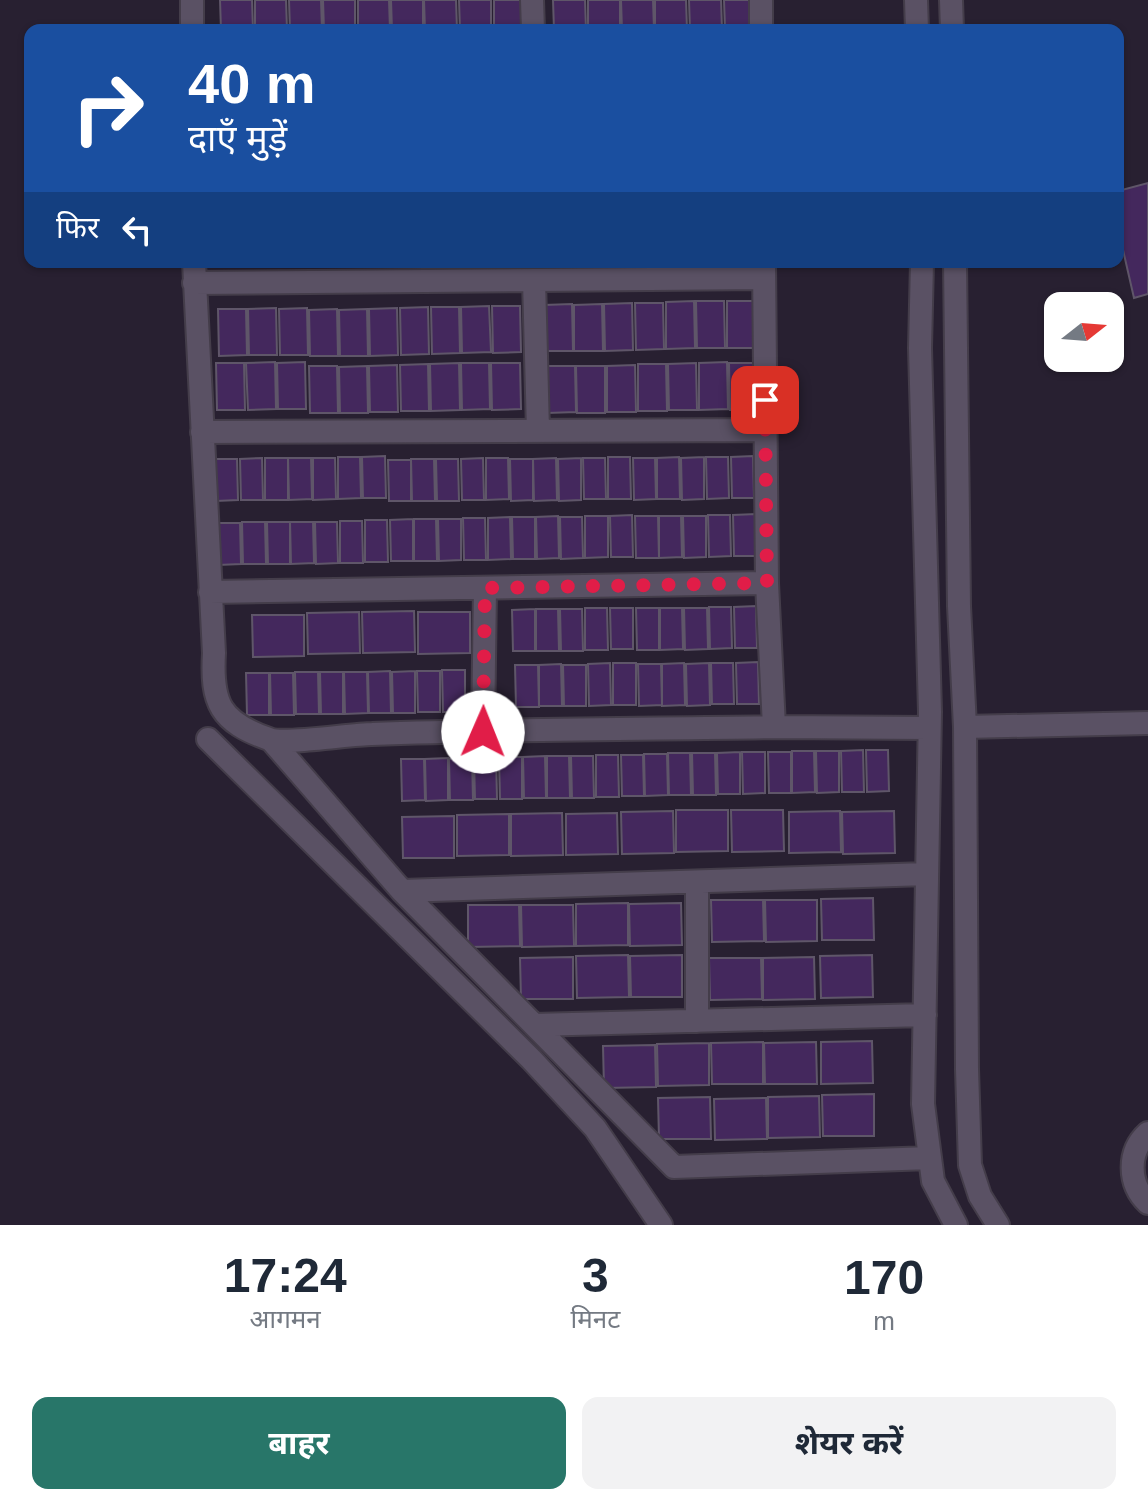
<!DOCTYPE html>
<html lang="hi">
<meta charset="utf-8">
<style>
:root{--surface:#fff;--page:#f2f2f3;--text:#1f2937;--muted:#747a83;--accent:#287669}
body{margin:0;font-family:Arial,"Noto Sans Devanagari",sans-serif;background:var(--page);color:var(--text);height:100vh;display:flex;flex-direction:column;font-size:30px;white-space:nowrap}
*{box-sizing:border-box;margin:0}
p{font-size:26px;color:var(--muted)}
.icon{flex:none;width:44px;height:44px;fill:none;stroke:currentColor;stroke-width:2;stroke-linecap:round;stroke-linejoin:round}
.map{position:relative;height:1225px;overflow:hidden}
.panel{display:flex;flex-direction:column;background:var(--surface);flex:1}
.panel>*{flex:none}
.top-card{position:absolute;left:24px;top:24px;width:1100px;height:244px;border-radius:16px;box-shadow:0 2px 6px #0004;background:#1a4fa0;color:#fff;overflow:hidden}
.needle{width:52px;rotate:73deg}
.controls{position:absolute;left:1044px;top:292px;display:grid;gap:16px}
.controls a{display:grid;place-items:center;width:80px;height:80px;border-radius:16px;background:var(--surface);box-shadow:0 2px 6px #0004;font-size:40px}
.pin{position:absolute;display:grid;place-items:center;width:68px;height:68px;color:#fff;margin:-34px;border-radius:16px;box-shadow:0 4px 12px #0006}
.me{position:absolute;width:88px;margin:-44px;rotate:1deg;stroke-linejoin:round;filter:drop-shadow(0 0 6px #0008)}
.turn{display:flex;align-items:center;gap:28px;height:168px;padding:0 32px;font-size:36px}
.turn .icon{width:104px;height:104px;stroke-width:2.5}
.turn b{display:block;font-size:56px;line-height:68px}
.then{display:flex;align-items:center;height:76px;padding:0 32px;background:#0003;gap:16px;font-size:30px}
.eta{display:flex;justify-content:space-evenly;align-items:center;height:136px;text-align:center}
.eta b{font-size:48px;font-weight:700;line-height:56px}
.action{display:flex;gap:16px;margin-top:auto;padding:16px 32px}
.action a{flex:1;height:92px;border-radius:16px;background:var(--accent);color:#fff;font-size:32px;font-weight:700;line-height:92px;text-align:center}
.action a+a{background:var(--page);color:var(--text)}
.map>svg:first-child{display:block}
</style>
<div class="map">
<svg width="1148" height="1225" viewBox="0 0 1148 1225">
<rect width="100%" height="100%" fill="#282031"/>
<path fill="#44285d" stroke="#5f5669" stroke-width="2" d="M220,0h32l1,30h-32z
M255,0h31l1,30h-32z
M289,0h32l1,30h-32z
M323,0h32v30h-31z
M358,0h31l1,30h-32z
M391,0h32v30h-31z
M424,0h32l1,30h-32z
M459,0h32v30h-31z
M494,0h31l1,30h-32z
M553,0h32l1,30h-32z
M588,0h32v30h-32z
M621,0h32l1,30h-32z
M655,0h31l1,30h-32z
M689,0h32l1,29 -32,1z
M724,0h32v28h-31z
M1148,183v111l-14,4 -16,-70v-37z
M694,301l1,47 -29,1v-47z
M696,301h28l1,47h-28z
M727,301h28l1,47h-29z
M632,303l1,47 -28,1 -1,-47z
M635,303h28l1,46 -28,1z
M572,304l1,47h-28l-1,-46z
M602,304l1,47h-29v-46z
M489,306l2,46 -29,1 -1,-46z
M492,306h28l1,46 -28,1z
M428,307l1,47 -28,1 -1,-47z
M431,307h28l1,46 -28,1z
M276,308l1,47h-28l-1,-46z
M307,308l1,47h-28l-1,-46z
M397,308l1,47 -28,1 -1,-47z
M218,309h28l1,46 -28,1z
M337,309l1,47h-28l-1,-46z
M367,309l1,47h-28l-1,-46z
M275,362l1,47 -28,1 -2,-47z
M305,362l1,47h-28l-1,-46z
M727,362l1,47 -29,1v-47z
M216,363h28l1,47h-28z
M459,363l1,47 -29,1 -1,-47z
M461,363h28l1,46 -28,1z
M491,363h29l1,46 -29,1z
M696,363l1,47h-28l-1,-46z
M729,363h28l1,46 -28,1z
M428,364l1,47h-28l-1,-46z
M638,364h28l1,47h-29z
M397,365l1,47h-28l-1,-46z
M635,365l1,47h-29v-46z
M309,366h28l1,47h-28z
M367,366l1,47h-28l-1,-46z
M546,366h29l1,46 -29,1z
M576,366h29v47h-28z
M385,456l1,42h-23l-1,-41z
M753,456l1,42h-22l-1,-41z
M338,457h22l1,41 -23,1z
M608,457h22l1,42h-23z
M679,457l1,42h-23v-41z
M704,457v42l-22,1 -1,-42z
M706,457h22l1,41 -22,1z
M262,458l1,42h-22l-1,-41z
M265,458h23v42h-23z
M288,458h23l1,41 -23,1z
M313,458h22l1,41 -23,1z
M483,458l1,42h-22l-1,-41z
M486,458h22l1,41 -23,1z
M556,458l1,42 -23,1 -1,-42z
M581,458v42l-22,1 -1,-42z
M583,458h22l1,41h-22z
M633,458h22l1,41 -22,1z
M215,459h22l1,41 -22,1z
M411,459h23l1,42h-23z
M436,459h22l1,42h-22z
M510,459h23v41l-22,1z
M388,460h23v41h-22z
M756,514v42h-22l-1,-41z
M632,515l1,42h-22l-1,-41z
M708,515h22l1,41 -22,1z
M558,516l1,42 -22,1 -1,-42z
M585,516h23v41l-23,1z
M635,516h23l1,42h-23z
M659,516h22l1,41 -23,1z
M683,516h23v41l-22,1z
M510,517l1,42 -23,1v-42z
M512,517h23v42h-22z
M560,517h22l1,41 -22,1z
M463,518h22l1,42h-22z
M413,519v42h-22l-1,-41z
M414,519h22l1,42h-23z
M438,519h23v41l-22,1z
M365,520h22l1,42h-23z
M340,521h22l1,42h-23z
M242,522h23l1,42h-23z
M267,522h23v42h-22z
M290,522h23l1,41 -23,1z
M315,522h22l1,41 -22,1z
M218,523h22l1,41 -23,1z
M756,606l1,42h-22l-1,-41z
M709,607h22l1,41 -22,1z
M585,608h22l1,42h-23z
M610,608h23v41h-22z
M636,608h23v42h-22z
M660,608h22l1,41 -23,1z
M684,608h23l1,41 -23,1z
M535,609v42h-22l-1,-41z
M536,609h22l1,42h-23z
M560,609h22l1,42h-22z
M414,611l1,41 -52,1 -1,-41z
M359,612l1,41 -52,1 -1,-41z
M418,612h52v41l-52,1z
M252,615h52v41l-51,1z
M758,662l1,42h-22l-1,-41z
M610,663l1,42 -22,1 -1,-42z
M613,663h23v42h-23z
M684,663l1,42 -23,1v-42z
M709,663l1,42 -23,1 -1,-42z
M711,663h22l1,41h-22z
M561,664l1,42h-23v-41z
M638,664h23l1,41 -23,1z
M515,665h23l1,42h-23z
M563,665h23v41h-22z
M442,670h23v42h-22z
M390,671l1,42h-22l-1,-41z
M415,671v42h-22l-1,-41z
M417,671h23v41h-22z
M295,672h23l1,42h-23z
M320,672h23v42h-22z
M344,672h23l1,41 -23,1z
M246,673h23v42h-22z
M270,673h23l1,42h-23z
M863,750l1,42h-22l-1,-41z
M866,750h22l1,41 -22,1z
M792,751h22l1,41 -23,1z
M816,751h23v41l-22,1z
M740,752v42h-22l-1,-41z
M742,752h23v41l-22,1z
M768,752h23v41h-22z
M668,753h22l1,42h-22z
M692,753h23l1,42h-23z
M644,754h23l1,41 -23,1z
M596,755h22l1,42h-23z
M621,755h22l1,41h-22z
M545,756l1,42h-22l-1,-41z
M547,756h22l1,42h-23z
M571,756h22l1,42h-22z
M496,757l1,42h-22l-1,-41z
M499,757h23v42h-22z
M448,758v42l-22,1 -1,-42z
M472,758l1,42h-23l-1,-41z
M401,759h23l1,41 -23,1z
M676,810h52v41l-52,1z
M731,810h52l1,41 -52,1z
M673,811l1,42 -52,1 -1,-42z
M840,811l1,41 -52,1v-41z
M894,811l1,42 -52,1 -1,-42z
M562,813l1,42 -52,1v-42z
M617,813l1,41 -52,1v-41z
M509,814v41l-52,1v-41z
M454,816v42h-51l-1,-41z
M873,898l1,42h-52l-1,-41z
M711,900h52l1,41 -52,1z
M765,900h52v41l-51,1z
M628,903v42l-52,1v-42z
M681,903l1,42 -52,1 -1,-42z
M468,905h51l1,41 -52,1z
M521,905h52l1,41 -52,1z
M628,955l1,42 -52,1 -1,-42z
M682,955v42h-51l-1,-41z
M872,955l1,42 -52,1 -1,-42z
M573,957v42h-52l-1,-41z
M814,957l1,42 -52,1v-42z
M709,958h52l1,41 -52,1z
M872,1041l1,42 -52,1v-42z
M763,1042v42h-51l-1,-41z
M816,1042l1,42h-52l-1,-41z
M709,1043v42l-51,1 -1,-42z
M655,1045l1,42 -52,1 -1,-42z
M874,1094v42h-51l-1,-41z
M819,1096l1,41 -52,1v-41z
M710,1097l1,42h-52l-1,-41z
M766,1098l1,41 -52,1 -1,-41z"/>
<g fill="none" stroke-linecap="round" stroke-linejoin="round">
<defs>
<path id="street" d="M192,0v30
M532,0l1,30
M761,0v30
M916,0l1,30
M951,0l1,30
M194,262l20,391c-3,50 6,69 55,86 15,6 82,-5 103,-5 134,-5 268,-5 402,-7
M764,262l3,321 7,144 155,1
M922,262l-2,86 10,364 -7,392 10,77 23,44
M955,262l4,344 6,121 2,342 3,96 10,31 18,29
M534,280l4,151
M194,283l570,-5
M202,432l564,-2
M210,592l557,-9
M965,727l183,-4
M483,732l2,-144
M208,739l323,320 64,69 66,97
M272,741l130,150 525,-17
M697,882v139
M402,891l272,276 256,-9
M534,1025l391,-10
M1148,1133c-21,19 -20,51 0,70"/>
</defs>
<use href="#street" stroke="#443d4a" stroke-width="26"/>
<use href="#street" stroke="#5a5164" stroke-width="22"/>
</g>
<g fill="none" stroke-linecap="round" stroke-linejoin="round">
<path stroke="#e11d48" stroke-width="14" stroke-dasharray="0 25.2" d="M483,732l2,-144 282,-5 -2,-183"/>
</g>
</svg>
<div class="controls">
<a><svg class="needle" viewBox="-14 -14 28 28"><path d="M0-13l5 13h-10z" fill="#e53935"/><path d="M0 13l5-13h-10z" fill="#747a83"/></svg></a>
</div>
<div class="pin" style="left:765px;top:400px;background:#d93025"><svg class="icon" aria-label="arrive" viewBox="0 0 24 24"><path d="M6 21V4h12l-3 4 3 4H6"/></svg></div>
<svg class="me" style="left:483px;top:732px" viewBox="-20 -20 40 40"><circle r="19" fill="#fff"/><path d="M0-13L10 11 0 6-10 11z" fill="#e11d48"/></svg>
<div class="top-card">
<div class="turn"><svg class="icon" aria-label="right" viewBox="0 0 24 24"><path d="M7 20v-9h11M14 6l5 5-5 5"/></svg><div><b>40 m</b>दाएँ मुड़ें</div></div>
<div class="then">फिर<svg class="icon" aria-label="left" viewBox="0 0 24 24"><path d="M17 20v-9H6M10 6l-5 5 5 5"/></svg></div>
</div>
</div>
<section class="panel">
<div class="eta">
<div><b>17:24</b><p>आगमन</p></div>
<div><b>3</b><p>मिनट</p></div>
<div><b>170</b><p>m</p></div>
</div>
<div class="action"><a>बाहर</a><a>शेयर करें</a></div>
</section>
